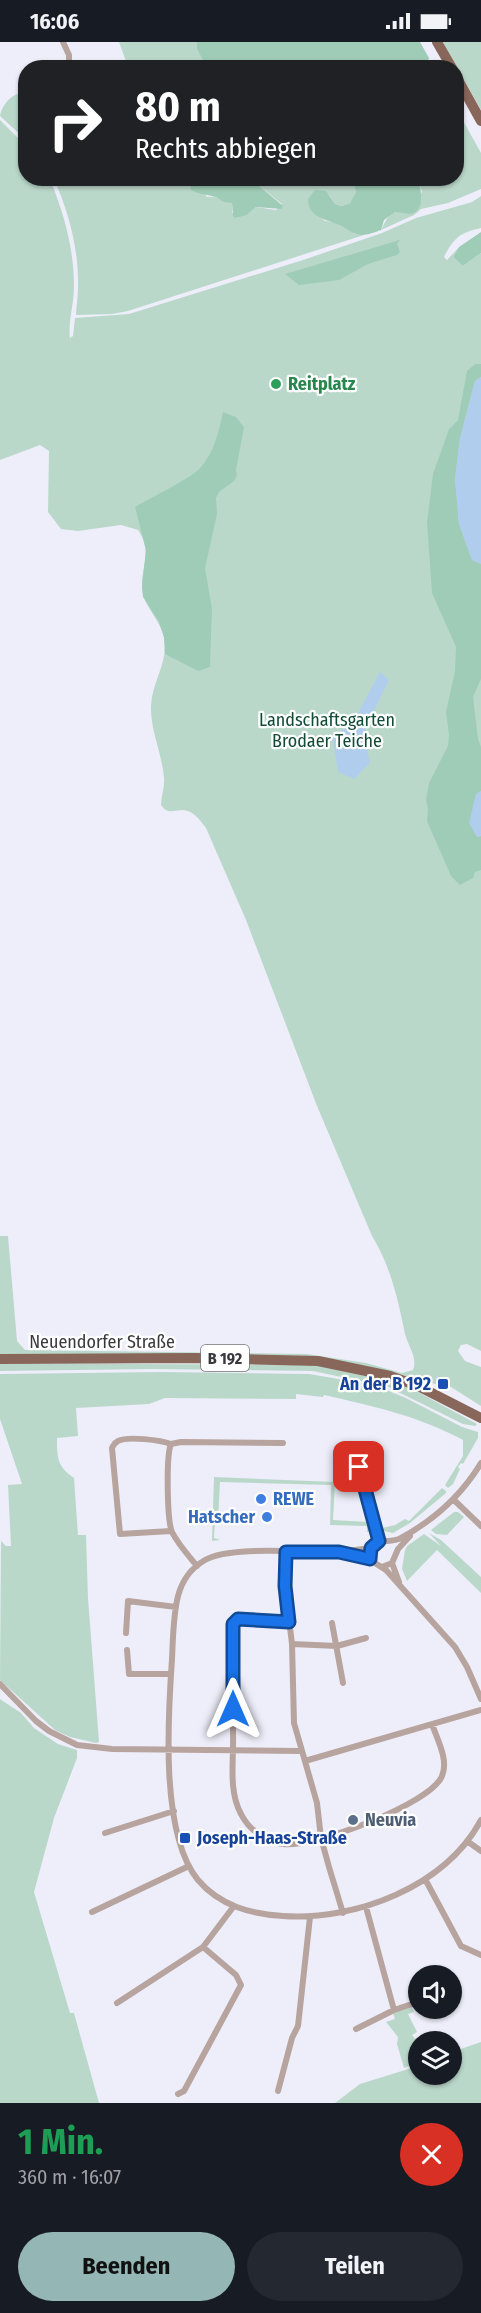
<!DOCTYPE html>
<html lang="de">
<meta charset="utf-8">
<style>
:root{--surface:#171b24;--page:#242831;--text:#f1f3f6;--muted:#9ea1a6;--accent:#94b6b4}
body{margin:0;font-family:"Fira Sans Condensed",sans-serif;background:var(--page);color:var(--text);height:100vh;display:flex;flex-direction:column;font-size:22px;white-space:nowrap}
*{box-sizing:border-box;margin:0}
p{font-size:20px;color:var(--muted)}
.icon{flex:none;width:33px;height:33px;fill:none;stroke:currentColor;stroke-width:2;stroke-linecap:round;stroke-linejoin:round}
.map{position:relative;height:2061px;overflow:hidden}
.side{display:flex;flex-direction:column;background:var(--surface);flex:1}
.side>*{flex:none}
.hud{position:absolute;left:18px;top:18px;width:446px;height:126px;border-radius:24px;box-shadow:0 2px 4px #0004;background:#202124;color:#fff;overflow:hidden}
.controls{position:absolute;left:408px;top:1923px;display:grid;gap:12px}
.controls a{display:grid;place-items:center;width:54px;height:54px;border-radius:50%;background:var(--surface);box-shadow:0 2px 4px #0004;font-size:30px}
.pin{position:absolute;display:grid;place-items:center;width:51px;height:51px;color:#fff;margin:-26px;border-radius:12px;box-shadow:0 3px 9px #0006}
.me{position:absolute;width:66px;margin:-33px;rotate:0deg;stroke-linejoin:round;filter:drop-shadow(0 0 4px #0008)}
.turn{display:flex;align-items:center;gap:21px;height:126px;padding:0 18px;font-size:27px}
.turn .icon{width:78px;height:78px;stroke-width:2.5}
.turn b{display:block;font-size:42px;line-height:51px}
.round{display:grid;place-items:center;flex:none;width:63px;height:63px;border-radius:32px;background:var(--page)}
.head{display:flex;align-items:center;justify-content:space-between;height:102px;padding:0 18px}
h1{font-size:36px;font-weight:700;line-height:45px;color:#1e9e55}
.button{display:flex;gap:12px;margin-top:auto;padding:12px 18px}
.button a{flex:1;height:69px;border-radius:36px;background:var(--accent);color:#111;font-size:24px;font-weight:700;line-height:69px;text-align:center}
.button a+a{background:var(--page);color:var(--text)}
.status{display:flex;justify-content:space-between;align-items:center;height:42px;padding:0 30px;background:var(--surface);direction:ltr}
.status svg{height:16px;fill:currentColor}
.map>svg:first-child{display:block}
</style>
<div class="status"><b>16:06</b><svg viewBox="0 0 49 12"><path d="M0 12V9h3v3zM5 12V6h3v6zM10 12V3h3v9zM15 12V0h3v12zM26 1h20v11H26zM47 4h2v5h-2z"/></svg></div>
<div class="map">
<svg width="481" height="2061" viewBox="0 0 481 2061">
<rect width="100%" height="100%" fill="#eeeefa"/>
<path fill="#bad8ca" d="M119,0h78v7l9,18h-78z
M443,0h38v68z
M22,51l3,2v44l-25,-23c2,-11 11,-22 22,-23z
M456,66l25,45v36l-33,14 -27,6 -7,6 -33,15c7,-13 9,-22 26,-16l15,-22 -4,-13 38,-1z
M0,78l25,25 1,33 24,1c14,35 24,69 24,108 0,17 -6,34 -4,51l3,-2 2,-18 54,-4 174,-54 79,-27 34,-15 56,-16 9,-6v32c-22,5 -27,10 -37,29l3,3 12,-13 -6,10 10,9 18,-13v1098l-14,-7 -6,1 -3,6 7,10 16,6v39l-38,-24 -4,3 -73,-19 -366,-11v-119h8l9,105 8,9 282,4 59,9 36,10 11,-3c5,-12 -5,-24 -8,-36 -7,-34 -14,-67 -33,-98l-55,-130 -71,-186 -40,-92c-6,-8 -12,-17 -23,-18 -10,0 -15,5 -22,-5 0,-9 4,-18 3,-27 -2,-25 -14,-48 -13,-73 1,-23 18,-44 13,-67 -3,-18 -21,-32 -22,-50 -1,-22 11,-36 -4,-58l-17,-5 -43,6 -17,-2 -13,-17 1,-61 -9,-6 -40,15z
M54,137h144l-3,3 12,15c8,-1 17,3 25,6v10l15,2 9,-8 20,3 6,-6 -31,-25h102c5,9 4,15 -3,24l-8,3 -7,-2 -6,-9 -18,14 14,12 9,1 22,12 8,1 -236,76 -16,3 -36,1c0,-8 2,-18 2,-27 1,-38 -9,-75 -24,-109z
M0,1321l315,2 88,19 74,40 -2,2 -12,-2 -75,-37 -75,-16 -159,-2 -154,2z
M160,1330l149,2 65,11 32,13 56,29 16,5v6l-15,26 -2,-1 -3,4 2,2 -7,15 -5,4 -3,-3 18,-29v-16c-44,-24 -91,-34 -139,-45l-1,2 -27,-3v5l-131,-1 -16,6 -73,4 2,28 -21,2c0,20 0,28 17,40l4,57h8l2,63 11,144 -3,1 -26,-6 -15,-7 -55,-50 1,-139 5,5h5l-3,-61 14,-1 -22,-65v-45z
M214,1435l121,5 -2,38 35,2 2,10h-3v-6l-37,-1 1,-40 -111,-3 -2,39h-3l-1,17 6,2 -8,1z
M442,1446l4,3v2l-36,30 -17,10 -9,-2 -2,-3 13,-3 10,-6 4,2z
M454,1470h4l6,5 -17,18 -11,-1 -5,-4z
M429,1491l12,7 40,37v16l-44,-43 -30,31 -5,-12 3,-19 2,-4 17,-12 17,12z
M0,1657l21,14 13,15 24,16 19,6v8l-23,60 -20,74 36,121h4l25,90h-99z
M411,1964l3,6 -6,2 9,18 -5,3 6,7v21l-14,5 -7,-24 1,-7 -12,-15 9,-3 -2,-6z
M481,2000v61h-146l25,-19 58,-18v8h34v-22z"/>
<path fill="#9fccb7" d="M197,0h223l9,16 -4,10 -219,-1 -9,-18z
M197,137h54l32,27 -1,3 -26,-2 -9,8 -12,3 -2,-2 -1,-13c-14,-1 -8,-3 -17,-6 -9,-3 -16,-2 -24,-7l-1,-7z
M353,137h65c3,9 8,33 -8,35 -5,0 -10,-2 -15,-2l-11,8 -3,10c-6,2 -13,5 -19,5 -8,0 -16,-7 -23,-10 -12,-6 -31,-7 -31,-26l7,-9 11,1 9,13 7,2 8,-3 6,-11z
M481,190v21l-18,13 -10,-9 6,-10z
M400,198l-3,4 3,8 -3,3 -29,9 -29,16 -40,5 -14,-11z
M475,322h6v13l-6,4 -15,57 -5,41 4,45 13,36 9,4v115l-8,18 5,42 3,8v44l-5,3 1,43 4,-1v34l-6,2 -2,6 -13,7 -9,-9 -24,-55 1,-11 -2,-10 3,-17 19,-37 1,-11 -3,-23 9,-41 1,-24 -24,-54 -5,-71 6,-48 16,-45 9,-9 9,-49z
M223,370l13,5 8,10 -8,43 1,5 -3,6 -15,11 -3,6 1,16 -12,54 7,41 -2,58 -12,4 -33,-17 -1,-17 -5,-15 -16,-25 -1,-11 4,-36 -11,-43c15,-9 55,-28 65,-39 14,-15 19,-37 23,-56z"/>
<path fill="#b0cdee" d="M481,335v187l-9,-4 -13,-36 -4,-45 5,-41 15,-57z
M380,630l9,8 -25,51 6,32 -16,16 -16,-7 -5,-33 22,-20z
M481,749v45l-4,1 -8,-14 7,-29z"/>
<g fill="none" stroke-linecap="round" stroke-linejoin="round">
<path stroke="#b8a49e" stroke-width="6" d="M63,0l6,13v6
M171,1402c-10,-4 -44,-8 -53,-3 -4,2 -4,3 -6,7l8,86 51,-3
M355,1408l7,34 17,57
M481,1421c-20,33 -47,57 -80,75 -10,6 -23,-1 -30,9 -8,13 7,17 15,23l69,77 12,20 14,32
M454,1458l27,26
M286,1510l-1,34 7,58 2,79 23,80 4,35 8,29 14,46
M339,1510c-33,1 -108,-7 -134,8 -14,8 -23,21 -27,36 -5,20 -5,43 -6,63 -4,57 -12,175 26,221 22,26 53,34 85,36 72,5 162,-29 198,-96
M370,1517l-31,-7 32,-4
M392,1521l7,19
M197,1524c-9,-11 -19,-22 -25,-34 -5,-11 -6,-77 -1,-88l10,-2 102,1
M382,1525l10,-4 6,-14 12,-13
M289,1580l-51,-3 -5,6c0,36 0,72 0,109 1,26 -5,56 8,80 8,16 25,28 42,30 30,4 148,-40 159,-68 7,-16 -5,-37 -10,-52
M332,1581l11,60
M126,1591l2,-32 48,6
M292,1602l45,2 29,-8
M127,1608l2,24h42
M0,1642l36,37 13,10 28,14 35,4 189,2
M305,1719l176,-51
M105,1791l69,-22
M467,1799l14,10
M425,1837l36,67 20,9
M366,1865l28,103
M92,1870l97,-46
M117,1961l86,-56 31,-41
M356,1987l38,-19 24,-8
M278,2049l14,-53 6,-12 12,-109
M178,2052l6,-3 57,-106 -5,-10 -33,-28"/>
<path stroke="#88665a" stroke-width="10" d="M437,0l15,26
M456,34l25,45
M0,1317l195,-1 123,3 72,15 28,10 63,32"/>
</g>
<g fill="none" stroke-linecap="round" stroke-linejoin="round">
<defs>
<path id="route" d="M233,1667v-85l5,-5 51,3 -4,-36 1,-34h53l31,7 1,-11 8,-7 -20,-74"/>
</defs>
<use href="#route" stroke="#114b97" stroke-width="15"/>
<use href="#route" stroke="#1a73e8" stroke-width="10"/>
</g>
<circle fill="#2e9e5b" stroke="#fff" stroke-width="2" cx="276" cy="342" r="6"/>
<g fill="#1a4fb4" stroke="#fff" stroke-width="2">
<rect x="437" y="1336" width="12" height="12" rx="3"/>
<rect x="179" y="1790" width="12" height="12" rx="3"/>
</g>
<g fill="#3f7fe0" stroke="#fff" stroke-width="2">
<circle cx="261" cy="1457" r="6"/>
<circle cx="267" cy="1475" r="6"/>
</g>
<circle fill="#5c6f8a" stroke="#fff" stroke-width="2" cx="353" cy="1778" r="6"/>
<g text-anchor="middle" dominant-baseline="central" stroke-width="4.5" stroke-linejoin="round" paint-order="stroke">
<rect fill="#fff" stroke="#747477" stroke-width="1.5" x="201" y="1303" width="48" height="26" rx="4.5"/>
<g font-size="16" font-weight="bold" fill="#39393d">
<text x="225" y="1316">B 192</text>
</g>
<g font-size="18" font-weight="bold" fill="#27864d" stroke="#fff" text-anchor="start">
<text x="288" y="342">Reitplatz</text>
</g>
<g font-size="18" fill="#114b36" stroke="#fff">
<text x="327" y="678">Landschaftsgarten<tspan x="327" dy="21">Brodaer Teiche</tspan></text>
</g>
<g font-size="18" fill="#39393d" stroke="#fff">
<text x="102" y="1300">Neuendorfer Straße</text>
</g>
<g font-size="18" font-weight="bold" fill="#164399" stroke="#fff" text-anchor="end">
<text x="431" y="1342">An der B 192</text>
<text x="197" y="1796" text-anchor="start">Joseph-Haas-Straße</text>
</g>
<g font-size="18" font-weight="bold" fill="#366cbe" stroke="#fff" text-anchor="start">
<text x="273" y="1457">REWE</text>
<text x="255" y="1475" text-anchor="end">Hatscher</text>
</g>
<g font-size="18" font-weight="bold" fill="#4e5e75" stroke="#fff" text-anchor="start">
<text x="365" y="1778">Neuvia</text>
</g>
</g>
</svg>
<div class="controls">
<a><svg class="icon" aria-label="sound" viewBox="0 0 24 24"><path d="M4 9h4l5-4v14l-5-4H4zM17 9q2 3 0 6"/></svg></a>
<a><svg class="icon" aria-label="layers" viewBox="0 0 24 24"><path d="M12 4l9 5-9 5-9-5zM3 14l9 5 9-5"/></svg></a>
</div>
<div class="pin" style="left:359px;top:1425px;background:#d93025"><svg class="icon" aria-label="arrive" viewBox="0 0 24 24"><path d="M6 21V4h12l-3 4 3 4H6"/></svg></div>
<svg class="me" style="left:233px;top:1667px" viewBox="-20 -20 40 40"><path d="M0-17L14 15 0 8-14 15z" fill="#1a73e8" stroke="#fff" stroke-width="4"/></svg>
<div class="hud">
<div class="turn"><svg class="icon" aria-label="right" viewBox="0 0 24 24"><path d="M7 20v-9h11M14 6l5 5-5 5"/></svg><div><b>80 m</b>Rechts abbiegen</div></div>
</div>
</div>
<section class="side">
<div class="head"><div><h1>1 Min.</h1><p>360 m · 16:07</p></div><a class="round" style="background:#d93025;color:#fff"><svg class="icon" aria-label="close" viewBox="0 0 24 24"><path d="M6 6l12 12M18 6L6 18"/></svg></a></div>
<div class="button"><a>Beenden</a><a>Teilen</a></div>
</section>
